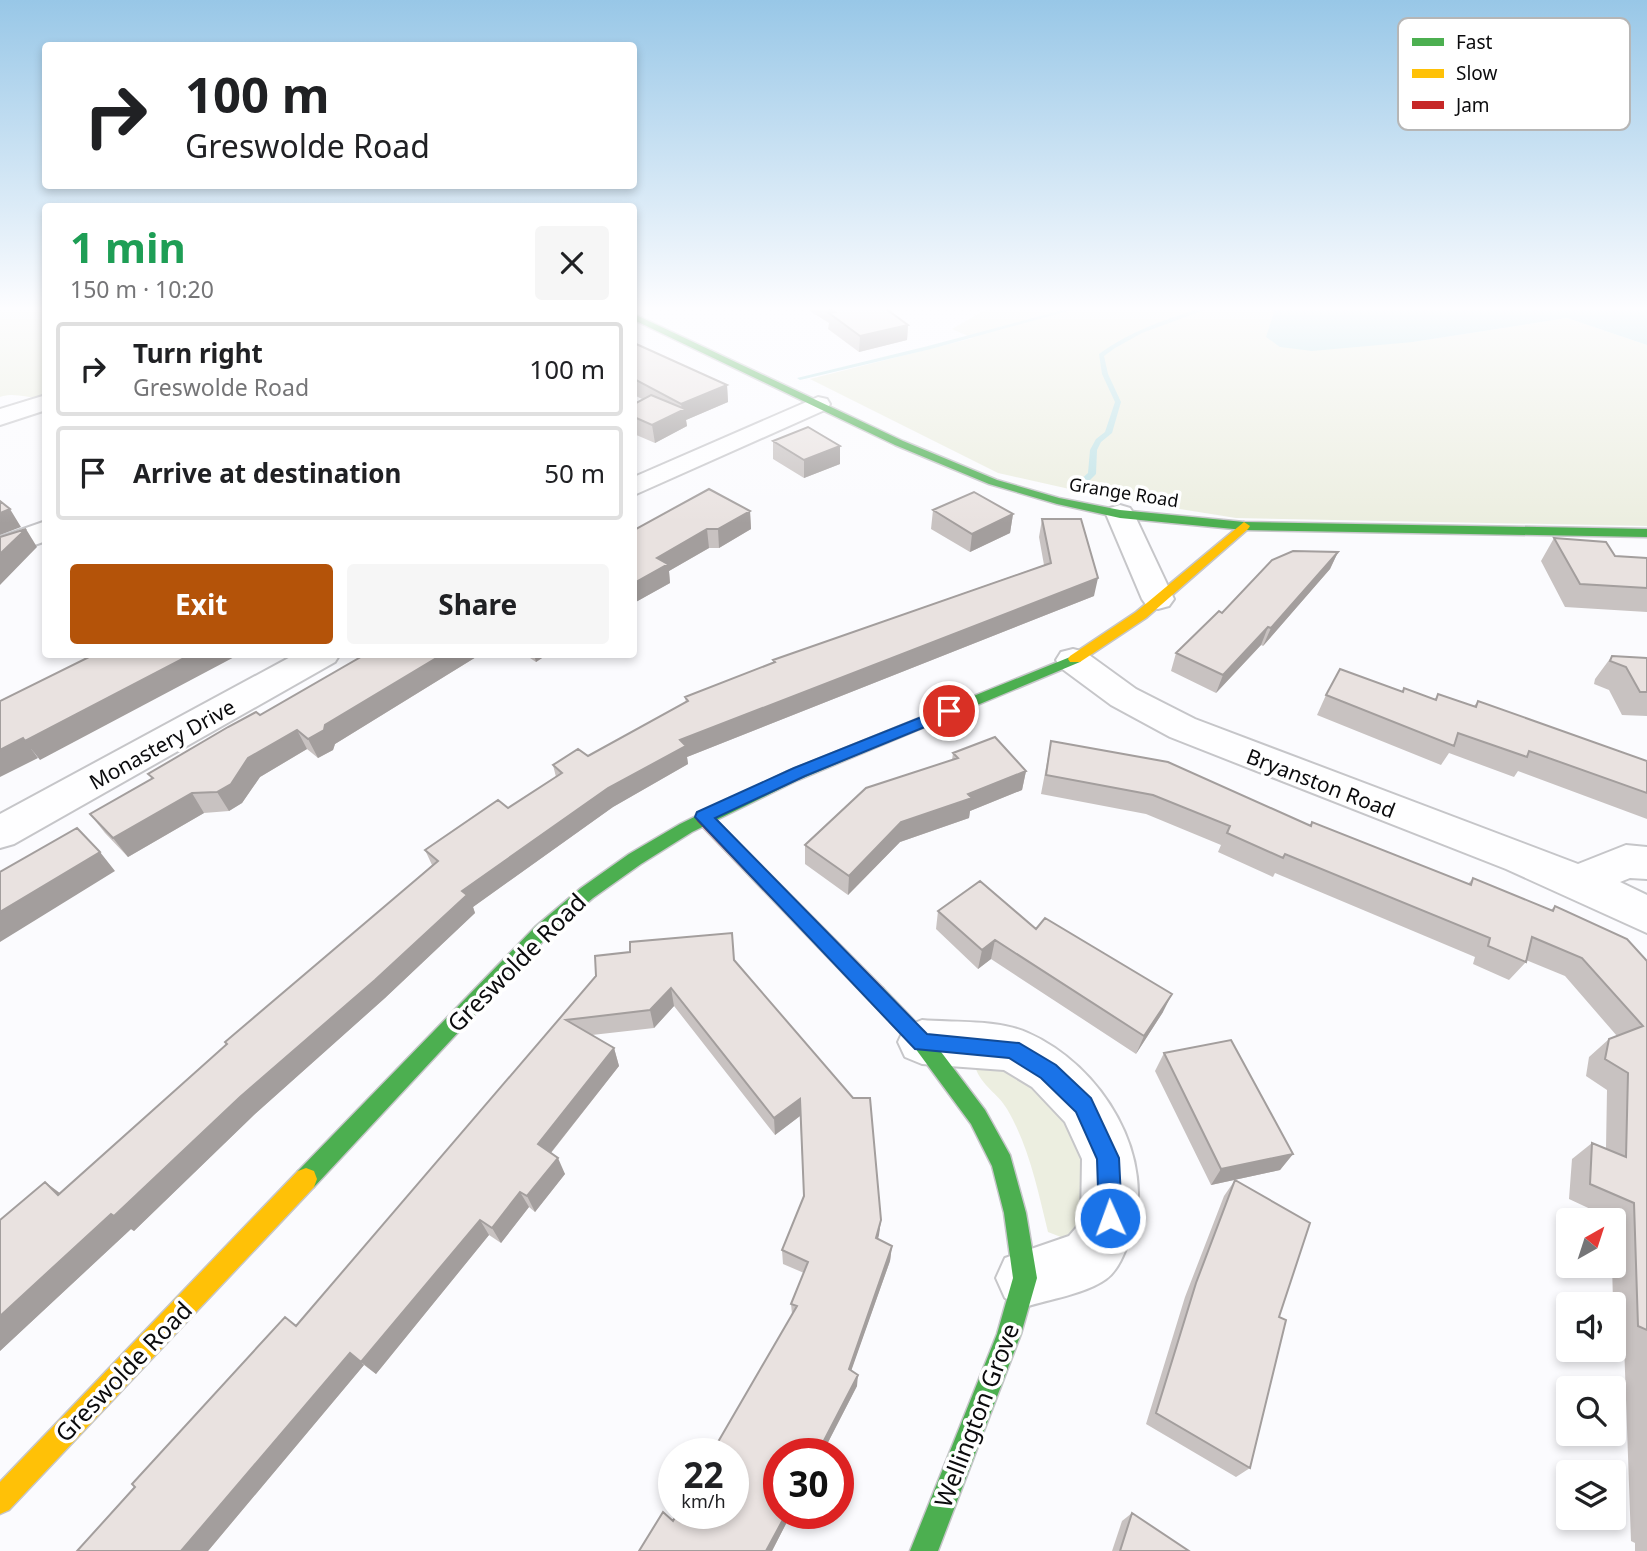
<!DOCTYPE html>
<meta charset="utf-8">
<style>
:root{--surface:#fff;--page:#f6f6f6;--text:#202124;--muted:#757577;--line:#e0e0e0;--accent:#b45309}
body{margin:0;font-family:"Noto Sans",sans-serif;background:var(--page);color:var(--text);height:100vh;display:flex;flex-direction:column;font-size:26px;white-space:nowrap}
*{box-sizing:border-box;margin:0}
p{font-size:23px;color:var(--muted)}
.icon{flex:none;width:38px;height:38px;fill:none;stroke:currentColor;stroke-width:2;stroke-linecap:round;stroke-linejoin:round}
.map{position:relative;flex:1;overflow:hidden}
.sheet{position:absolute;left:42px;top:203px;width:595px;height:455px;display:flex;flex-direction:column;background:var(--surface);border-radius:7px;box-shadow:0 4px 10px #0003}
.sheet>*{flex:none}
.guide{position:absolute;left:42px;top:42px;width:595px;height:147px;border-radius:7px;box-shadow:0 4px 10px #0003;background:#fff;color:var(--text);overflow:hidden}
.needle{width:46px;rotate:39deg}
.controls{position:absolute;left:1556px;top:1208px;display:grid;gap:14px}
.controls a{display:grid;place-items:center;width:70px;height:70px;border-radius:7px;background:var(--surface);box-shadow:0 4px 10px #0003;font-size:35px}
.speed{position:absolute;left:658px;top:1438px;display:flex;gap:14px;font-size:35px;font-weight:700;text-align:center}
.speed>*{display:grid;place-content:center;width:91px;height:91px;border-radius:50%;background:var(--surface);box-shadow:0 4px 10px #0003;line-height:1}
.speed small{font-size:18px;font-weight:400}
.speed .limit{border:10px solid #d22;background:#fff;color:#111}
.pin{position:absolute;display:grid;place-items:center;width:60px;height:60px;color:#fff;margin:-30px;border:4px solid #fff;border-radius:50%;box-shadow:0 2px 7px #0007}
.me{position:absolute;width:77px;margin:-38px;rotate:358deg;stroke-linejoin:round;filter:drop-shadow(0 0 5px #0008)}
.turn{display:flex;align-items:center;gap:24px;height:147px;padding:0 28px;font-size:32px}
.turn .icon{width:91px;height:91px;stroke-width:2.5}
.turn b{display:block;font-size:49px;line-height:60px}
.round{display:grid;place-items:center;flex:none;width:74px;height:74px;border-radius:7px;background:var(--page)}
.summary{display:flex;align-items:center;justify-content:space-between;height:119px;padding:0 28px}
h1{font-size:42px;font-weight:700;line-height:52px;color:#1e9e55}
.action{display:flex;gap:14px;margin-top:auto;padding:14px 28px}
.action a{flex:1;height:80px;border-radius:7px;background:var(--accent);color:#fff;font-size:28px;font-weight:700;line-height:80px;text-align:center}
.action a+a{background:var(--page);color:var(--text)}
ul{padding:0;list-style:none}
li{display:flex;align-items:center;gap:21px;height:94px;margin:0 14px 10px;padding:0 14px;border:4px solid var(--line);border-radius:7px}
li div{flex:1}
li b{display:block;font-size:26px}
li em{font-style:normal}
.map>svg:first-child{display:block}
</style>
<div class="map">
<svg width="1647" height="1551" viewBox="0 0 1647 1551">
<rect width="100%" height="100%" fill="#fbfbfe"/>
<path fill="#eceee0" d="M0,306h45v91c-16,3 -29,-6 -45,0z
M992,306h271l11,6 139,30 154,-24 80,27v181l-411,-8 -131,-21 -107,-24 -188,-94 163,-41 -21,-9z
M975,1067l44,1 71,78 2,72 -21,23 -23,-9c-10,-41 -19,-86 -41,-123 -10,-17 -24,-21 -32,-42z"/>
<path fill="#c1e3e6" d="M1263,306h384v39l-80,-27 -154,24 -101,9 -32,-4 -14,-10 8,-25z"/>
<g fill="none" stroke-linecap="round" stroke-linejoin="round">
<path fill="#c1e3e6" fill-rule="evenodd" d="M1078,306h8l-155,43 -131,31 -3,-2 131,-32z
M1208,306h7l-73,27 -27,15 -11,8 4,18 13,28 -9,31 -11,9 -4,8 -1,24 -12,12h-6v-4l10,-9 2,-23 6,-11 9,-7 10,-30 -13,-28 -3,-20c33,-24 70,-36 109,-48z"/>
<defs>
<path id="street" d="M46,395v15l-46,15v-16z
M818,397l9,2 3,5 -3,5 -193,86v-18z
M1120,505l10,3 4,6 40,85 -5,7 -11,3 -11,-3 -5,-7 -36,-85 4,-6z
M46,521v20l-46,16v-20z
M1073,649l12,3 51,37 59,30 383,145 48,-19 21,2v32l-17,-1 -10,4 27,13v38l-141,-64 -336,-132 -59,-32 -50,-37 -5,-8 5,-8z
M296,654h44l-5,8 -321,182 -14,4v-34z
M922,1020c33,3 75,-1 106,13 73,32 132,125 102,205 -5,14 -12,33 -24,41 -21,15 -56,20 -81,28l-20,-9 -9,-20 9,-20 64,-22 12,-14 1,-63 -17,-37 -33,-35 -28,-17 -82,-6 -17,-7 -7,-15 7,-15z"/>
<path id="fast" d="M634,314l269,127 94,39 62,18 61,12 124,12 403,7v8l-403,-7 -124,-12 -63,-14 -68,-20 -94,-39 -261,-125z
M1075,655l5,1 2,3 -2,3 -282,118 -106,52 -51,32 -48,34 -46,39 -233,250 -8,3 -8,-3 -3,-8 3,-8 237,-244 46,-39 48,-34 51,-30 106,-52z
M876,986l7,2 46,48 56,74 25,45 16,58 11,65 -16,56 -83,217h-28l87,-217 16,-56 -9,-65 -12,-47 -21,-42 -56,-76 -46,-48 -3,-6 3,-6z"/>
<path id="slow" d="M1244,522l6,4 -2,3 -102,89 -66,44h-10l-2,-3 2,-3 66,-44z
M306,1168l8,3 3,8 -3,8 -305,323 -9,4v-32l298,-311z"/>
<path id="jam" d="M703,811l6,2 174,175 3,6 -3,6 -7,2 -7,-2 -172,-179 -2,-4 2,-4z"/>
</defs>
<use href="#street" stroke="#c6c6c9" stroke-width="4"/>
<use href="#fast" stroke="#c6c6c9" stroke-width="3"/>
<use href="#slow" stroke="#c6c6c9" stroke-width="3"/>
<use href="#jam" stroke="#c6c6c9" stroke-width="3"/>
<use href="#street" fill="#fefeff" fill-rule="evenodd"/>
<use href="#fast" fill="#4caf50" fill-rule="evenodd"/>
<use href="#slow" fill="#ffc107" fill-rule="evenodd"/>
<use href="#jam" fill="#c62828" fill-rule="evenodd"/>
</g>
<path fill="#c8c2c1" d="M802,306h80l26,19 -1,15 -48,12 -31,-23 1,-6z
M634,343l93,42 1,17 -42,18 1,6 -32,17 -21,-9v-30l8,-5 -8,-4z
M773,441l67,23 -36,14 -31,-19z
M933,510l80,4 -3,19 -40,19 -39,-23z
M750,511l1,18 -32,19h-10l-40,23 1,12 -36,20v-73z
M1042,519l52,77 -407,161 1,7 -75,43 -140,100 2,6 -90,85 -130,116 -121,117 -3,-2 -131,122 45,-169 15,11 372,-328 -7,-15 83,-42 48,-31 -3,-12 35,-9 98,-53 -1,-6 88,-34v-3l271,-95 -5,-28z
M1554,538l61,18 32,2v54l-82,-5 -24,-46z
M1338,552l-8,17 -67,77 -2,-1 -45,48 -45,-22 5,-18 46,-40z
M366,654h115l-146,90 -2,6 -15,8 -11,-9 -47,28 -18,26 -13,8 -25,2 -76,44 -23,-24 -15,-19 62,-35 -4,-5 112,-59z
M524,654h24l-12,8z
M1612,656l35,2v58l-25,-1 -13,-25 -15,-6 1,-5z
M1403,692l32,7 3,-5 36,12 4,-5 169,60v58l-129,-48 -4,6 -65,-24 -8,12 -124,-50 9,-20z
M1051,741l259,85 158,58 5,-6 78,32 4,-4 92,55v590h-12v-8l-4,-2 -7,-198 -10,-5 -2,-73h2v-45l-45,-21 3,-40 20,-16 14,5 1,-58 -21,-14 3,-19 20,-18 8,-3 -52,-60 -39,-16v2l-17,18 -36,-16 2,-7 -200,-84 -2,4 -55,-25 3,-7 -75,-31 -105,-20z
M953,753l73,18 -4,19 -52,21 -1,7 -69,24 -52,53 -43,-31v-19l147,-85z
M938,911l98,18 127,83 -27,42 -145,-95 -13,10 -42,-40z
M735,961l146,259 -3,19 14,7 -2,15 -39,109 6,16 -35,68h-43l12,60 -19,37h-133l34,-30 119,-207 -1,-10 13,-31 -21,-9 -1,-14 22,-53 -4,-81 -25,19 -101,-129 -20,22 -62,7 22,13 5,18 -68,87 14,21 -30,38 -6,-5 -28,36 -12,-8 -113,139 -12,-9 -156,186h-131l208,-234 12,9 299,-350z
M1164,1053l129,101 -13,16 -69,15 -56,-114z
M1235,1180l44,137 -29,151 -14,9 -90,-53 39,-127 39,-101z
M1132,1513l57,38h-77l10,-30z"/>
<path fill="#a39e9d" d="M908,325l-1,15 -48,12 1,-16z
M727,385l1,17 -42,18 1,6 -32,17 -3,-18 30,-15 -1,-6z
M840,446v18l-36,14v-18z
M10,509l11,18 -21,8v-22z
M750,511l1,18 -32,19 -1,-19z
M1013,514l-3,19 -40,19 2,-18z
M26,529l11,18 -37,38v-31z
M707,529l2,19 -40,23 1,12 -36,20v-20l23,-25z
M1338,552l-8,17 -67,77 8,-18z
M1098,578l-4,18 -407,161 1,7 -75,43 -140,100 2,6 -90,85 -130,116 -121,117 -3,-2 -131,122v-35l240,-219 222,-206 146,-103 72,-48z
M1268,627l-7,18 -45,48 7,-18z
M192,654h48l-200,106 -15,-19z
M443,654h38l-146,90 -2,6 -15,8 -10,-19 17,-14z
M534,654h14l-12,8z
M297,730l10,19 -47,28 -18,26 -13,8 -12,-19 31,-34z
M23,738l15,20 -38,19v-27z
M1026,771l-4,19 -52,21 -1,7 -69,24 -52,53 1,-19 52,-54z
M192,793l12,20 -76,44 -15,-19z
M100,852l15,19 -115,71v-30z
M995,940l-4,19 -13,10 4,-19z
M671,988l3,18 -20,22 -4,-18z
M1172,994l-9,18 -27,42 8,-18z
M614,1048l5,18 -74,94 -7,-16z
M800,1099v17l-25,19 -1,-17z
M1293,1154l-13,16 -69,15 10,-16z
M558,1158l7,16 -30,38 -8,-16z
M45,1182l21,16 -8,-3z
M520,1192l9,15 -28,36 -9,-15z
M480,1220l9,15 -113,139 -15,-12z
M881,1220l-2,15 -5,17 2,-14z
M892,1246l-2,15 -42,119 1,-11z
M350,1353l14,12 -156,186h-27z
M858,1375l-1,11 -35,68h-5z
M786,1514h5l-19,37h-6z"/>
<path fill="#e9e2e0" stroke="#a39e9d" stroke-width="2" d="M825,306h57l26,19 -48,11 -31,-23 6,-1z
M634,343l93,42 -46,19 -47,-25z
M651,395l34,14 -33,16 -18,-8v-13z
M808,427l32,19 -36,14 -31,-19z
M709,489l41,22 -32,18h-11l-50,29 11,6 -34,19v-44l1,-1 -1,-1v-7z
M974,492l39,22 -41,20 -39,-24z
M0,501l10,8 -10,4z
M1042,519h39l17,59 -418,162 6,6 -78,42 -146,103 5,4 -92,85 -135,117 -126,119 -3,-2 -111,102v-96l45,-38 13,13 169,-151 -2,-2 213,-181 -13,-11 73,-50 10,8 54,-35 -9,-8 25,-16 10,7 100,-55 -3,-4 90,-35 -2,-2 278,-97z
M26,529l-26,25v-17z
M1554,538l52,4 9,14 32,2v30l-67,-4z
M1293,551l45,1 -67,76 -3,-1 -45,48 -47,-22 43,-42 3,2 50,-53z
M95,654h97l-167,87 -2,-3 -23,12v-49z
M366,654h77l-118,71 -1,5 -16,9 -11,-9 -49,28 -17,26 -14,8 -25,1 -79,45 -23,-24 63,-36 -5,-4 80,-47 28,-15 4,3z
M1612,656l35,2v34h-7l-14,-25 -16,-6z
M1340,669l63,23 1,-4 32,12 2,-6 38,13 2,-6 169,60v32l-118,-42 -2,6 -69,-24 -4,13 -128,-51z
M995,737l31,34 -58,23 4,4 -71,24 -52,54 -44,-31 61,-57 92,-30 -5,-5z
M1051,741l117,21 143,64 1,-4 159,63 2,-7 80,33 2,-5 72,33 20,22v369l-9,-4 -4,-123 -44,-19 2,-41 34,14 2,-84 -23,-14 4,-20 34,-13 -61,-68 -50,-21 -6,25 -38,-16 2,-8 -205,-84 -2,4 -56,-25 3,-7 -77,-31 -107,-20z
M77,828l23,24 -100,60v-40z
M980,881l56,48 9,-11 127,76 -28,42 -149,-96 -13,10 -44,-39z
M732,933l2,27 119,138h17l11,122 -5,18 16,8 -43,123 9,6 -41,79h-38v60h7l-20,37h-127l24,-39 10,9 4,-7h56v-60h-22l86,-148 -6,-2 17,-42 -26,-12 22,-54 -4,-97 -26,19 -103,-130 -21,22 -84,10 48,28 -76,96 20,14 -31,38 -7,-4 -28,36 -12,-8 -119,142 -11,-9 -169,198h-104l58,-64 -3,-3 153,-167 11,9 300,-350 -1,-20 35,-4v-10z
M1231,1040l62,114 -72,15 -57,-116z
M1235,1180l75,43 -31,94 7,3 -36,148 -94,-55 40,-130z
M1132,1513l57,38h-69z"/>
<linearGradient id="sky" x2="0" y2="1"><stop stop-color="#98c7e7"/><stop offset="0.59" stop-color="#fdfdff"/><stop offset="1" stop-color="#fdfdff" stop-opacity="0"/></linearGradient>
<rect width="1647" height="523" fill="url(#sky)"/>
<path fill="#1a73e8" stroke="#114b97" stroke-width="2" d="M949,706l5,1v8l-149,61 -90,42 212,216 92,9 37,22 35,33 28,60 3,60 -4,8 -8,3 -8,-3 -3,-8 -2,-59 -21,-47 -35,-34 -32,-20 -94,-9 -220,-232 2,-5 97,-44z"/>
<g text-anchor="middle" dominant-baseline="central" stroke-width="7" stroke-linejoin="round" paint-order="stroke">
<g font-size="18" fill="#0b0b0d" stroke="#fff">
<text transform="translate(1124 492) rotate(9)">Grange Road</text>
</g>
<g font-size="21" fill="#0b0b0d" stroke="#fff">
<text transform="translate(162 744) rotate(-29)">Monastery Drive</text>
<text transform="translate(1321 783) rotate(21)">Bryanston Road</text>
</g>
<g font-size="24" fill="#0b0b0d" stroke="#fff">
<text transform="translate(516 962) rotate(-45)">Greswolde Road</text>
<text transform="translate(123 1371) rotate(-46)">Greswolde Road</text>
<text transform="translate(976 1415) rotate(-69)">Wellington Grove</text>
</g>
</g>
<rect x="1398" y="18" width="232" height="112" rx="10" fill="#fff" stroke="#b6b6b6" stroke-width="2"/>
<rect x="1412" y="38" width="32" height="8" fill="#4caf50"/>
<rect x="1412" y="69" width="32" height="9" fill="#ffc107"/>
<rect x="1412" y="101" width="32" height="8" fill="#c62828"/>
<g font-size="19" fill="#0b0b0d">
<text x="1456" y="49">Fast</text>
<text x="1456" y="80">Slow</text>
<text x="1456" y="112">Jam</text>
</g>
</svg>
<div class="controls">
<a><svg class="needle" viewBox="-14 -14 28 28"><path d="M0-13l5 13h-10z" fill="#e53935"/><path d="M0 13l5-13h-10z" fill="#757577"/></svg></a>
<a><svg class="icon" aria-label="sound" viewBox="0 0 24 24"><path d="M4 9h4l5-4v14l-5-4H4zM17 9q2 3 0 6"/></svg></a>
<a><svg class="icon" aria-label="search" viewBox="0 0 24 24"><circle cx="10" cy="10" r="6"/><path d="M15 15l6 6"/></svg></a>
<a><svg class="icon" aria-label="layers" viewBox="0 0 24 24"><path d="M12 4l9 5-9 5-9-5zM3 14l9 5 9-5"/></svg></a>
</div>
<div class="speed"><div>22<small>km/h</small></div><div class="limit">30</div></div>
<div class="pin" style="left:949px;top:711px;background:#d93025"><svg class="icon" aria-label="arrive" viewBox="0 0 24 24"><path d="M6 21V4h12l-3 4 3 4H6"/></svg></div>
<svg class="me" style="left:1110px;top:1218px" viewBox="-20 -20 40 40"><circle r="17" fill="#1a73e8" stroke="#fff" stroke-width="3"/><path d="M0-11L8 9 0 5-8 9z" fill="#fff"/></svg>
<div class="guide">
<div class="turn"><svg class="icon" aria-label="right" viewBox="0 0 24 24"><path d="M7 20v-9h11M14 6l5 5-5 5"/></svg><div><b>100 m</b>Greswolde Road</div></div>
</div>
<section class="sheet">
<div class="summary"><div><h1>1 min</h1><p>150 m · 10:20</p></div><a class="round"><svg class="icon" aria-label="close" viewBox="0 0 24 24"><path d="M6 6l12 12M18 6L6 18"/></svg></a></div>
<ul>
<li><svg class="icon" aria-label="right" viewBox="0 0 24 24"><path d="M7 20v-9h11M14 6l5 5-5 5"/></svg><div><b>Turn right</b><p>Greswolde Road</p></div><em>100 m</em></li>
<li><svg class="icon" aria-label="arrive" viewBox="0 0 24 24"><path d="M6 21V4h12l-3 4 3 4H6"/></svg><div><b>Arrive at destination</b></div><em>50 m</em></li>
</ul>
<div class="action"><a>Exit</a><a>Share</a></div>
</section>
</div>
